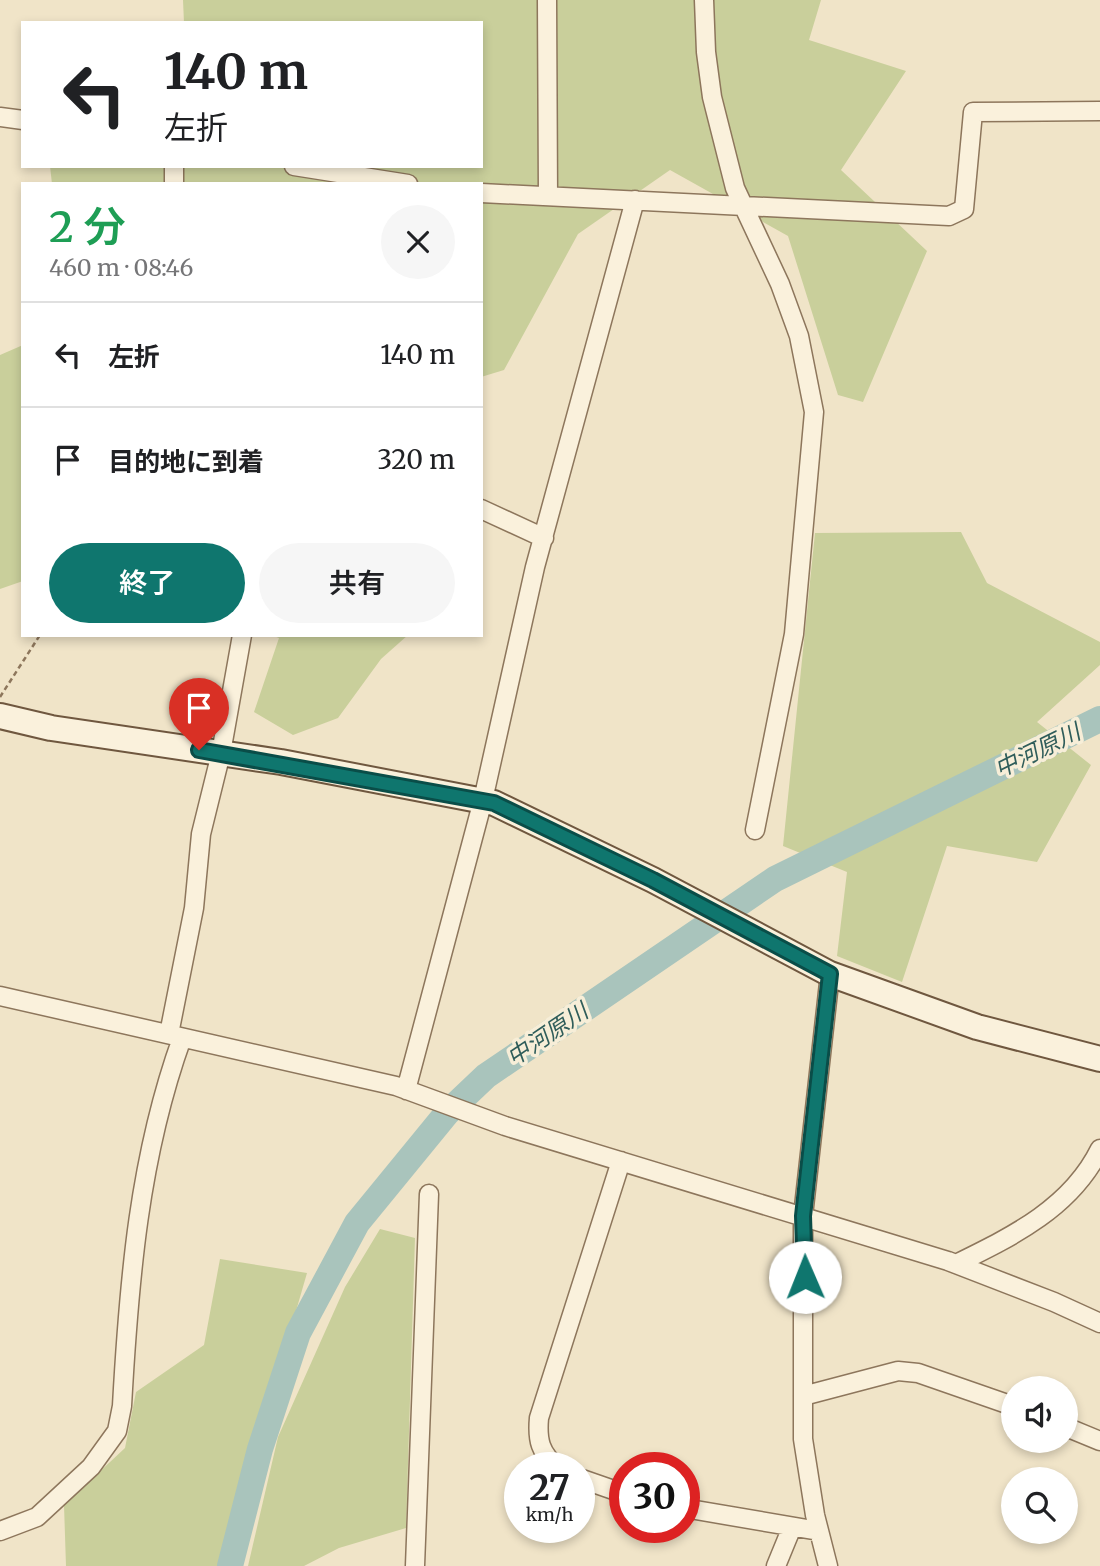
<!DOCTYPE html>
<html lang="ja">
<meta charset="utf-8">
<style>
:root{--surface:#fff;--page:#f6f6f6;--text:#202124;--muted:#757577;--line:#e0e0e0;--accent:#0f766e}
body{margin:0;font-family:Merriweather,"Noto Sans JP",serif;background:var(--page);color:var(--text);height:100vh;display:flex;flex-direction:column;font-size:26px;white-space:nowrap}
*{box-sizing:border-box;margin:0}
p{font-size:23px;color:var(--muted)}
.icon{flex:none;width:38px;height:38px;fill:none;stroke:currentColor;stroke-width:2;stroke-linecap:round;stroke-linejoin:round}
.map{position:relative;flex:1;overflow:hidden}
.details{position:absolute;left:21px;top:182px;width:462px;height:455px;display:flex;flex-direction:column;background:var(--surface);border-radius:0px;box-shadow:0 4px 10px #0003}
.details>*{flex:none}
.guide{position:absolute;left:21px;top:21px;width:462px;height:147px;border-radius:0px;box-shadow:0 4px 10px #0003;background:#fff;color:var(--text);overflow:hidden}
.buttons{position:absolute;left:1001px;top:1376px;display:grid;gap:14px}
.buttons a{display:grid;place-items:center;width:77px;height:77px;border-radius:50%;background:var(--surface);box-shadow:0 4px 10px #0003;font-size:35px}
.speed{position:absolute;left:504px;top:1452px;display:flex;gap:14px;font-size:35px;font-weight:700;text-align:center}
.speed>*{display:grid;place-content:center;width:91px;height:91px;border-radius:50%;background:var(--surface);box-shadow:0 4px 10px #0003;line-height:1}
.speed small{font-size:18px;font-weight:400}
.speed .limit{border:10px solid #d22;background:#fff;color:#111}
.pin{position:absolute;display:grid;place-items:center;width:60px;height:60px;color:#fff;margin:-72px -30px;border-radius:50% 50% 50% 0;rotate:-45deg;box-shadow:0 0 7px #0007}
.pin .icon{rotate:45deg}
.me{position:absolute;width:77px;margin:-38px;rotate:359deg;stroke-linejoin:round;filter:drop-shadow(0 0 5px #0008)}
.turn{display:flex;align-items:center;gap:24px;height:147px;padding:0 28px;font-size:32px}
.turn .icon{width:91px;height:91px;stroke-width:2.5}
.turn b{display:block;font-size:49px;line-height:60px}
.round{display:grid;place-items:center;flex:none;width:74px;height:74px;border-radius:37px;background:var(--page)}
.head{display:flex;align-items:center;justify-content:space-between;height:119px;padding:0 28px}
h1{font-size:42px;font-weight:600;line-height:52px;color:#1e9e55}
.button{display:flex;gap:14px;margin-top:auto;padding:14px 28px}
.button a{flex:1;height:80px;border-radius:42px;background:var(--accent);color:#fff;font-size:28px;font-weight:600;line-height:80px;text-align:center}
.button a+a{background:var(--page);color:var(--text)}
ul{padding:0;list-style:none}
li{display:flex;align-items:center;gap:21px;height:105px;padding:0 28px;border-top:2px solid var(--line)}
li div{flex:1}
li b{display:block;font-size:26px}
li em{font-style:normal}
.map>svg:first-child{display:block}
</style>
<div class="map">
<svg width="1100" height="1566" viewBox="0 0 1100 1566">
<rect width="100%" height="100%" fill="#f0e4c8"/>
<path fill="#c9cf9b" d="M183,0h638l-12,40 97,31 -65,99 86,81 -64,151 -25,-7 -50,-159 -118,-66 -92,64 -74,136 -23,7v-193h-429l-2,-18h431v-143h-297z
M23,345v236l-23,8v-234z
M961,532l26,51 113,59v23l-63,57 54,43 -54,97 -90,-16 -45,136 -65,-26 10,-84 -64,-26 32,-313z
M271,635h137l-27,24 -43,59 -45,17 -39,-23 25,-74z
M380,1229l35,9 -9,290 -67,20 -35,18h-56l30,-129 67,-150z
M220,1259l87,14 -85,293h-156l-2,-61 61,-57 11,-56 68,-47z"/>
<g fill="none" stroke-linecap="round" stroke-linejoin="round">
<path stroke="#a9c4bc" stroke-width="26" d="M230,1566l30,-117 38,-116 59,-110 90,-110 39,-37 289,-197 325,-160"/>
<defs>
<path id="minor" d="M547,0l1,196
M704,0l2,52 6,45 23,91 45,96 19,52 15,76 -20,222 -39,196
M0,117l23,3
M294,166l114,18
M174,184v-18
M481,193l468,23 15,-7 9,-97 127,-1
M481,509l63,29
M0,996l396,90 109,40 443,135 106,41 46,21
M169,1034l25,-126 7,-74 20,-81 21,-118
M406,1090l77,-290 52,-233 100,-367
M956,1264c57,-28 115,-56 144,-115
M803,1396l95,-25 20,2 95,33
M1066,1427l34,14
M558,1468c-18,-15 -21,-28 -19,-50l82,-257
M579,1478l46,16
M684,1508l135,23
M0,1531l37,-14 54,-50 26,-36 5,-25c7,-126 17,-249 60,-368
M415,1566l14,-372
M776,1566l16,-39
M828,1566l-13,-51 -12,-76v-223l27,-242"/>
<path id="secondary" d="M0,716l51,12 230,34 213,41 159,77 177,94 147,53 123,32"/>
</defs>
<use href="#minor" stroke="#8d765c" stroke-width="21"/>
<use href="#secondary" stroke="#6f573f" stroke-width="28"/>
<path stroke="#8d765c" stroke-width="2.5" stroke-dasharray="5 3.5" stroke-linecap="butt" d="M0,697l40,-62"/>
<use href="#minor" stroke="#faf1dc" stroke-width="18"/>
<use href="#secondary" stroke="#faf1dc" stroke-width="24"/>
</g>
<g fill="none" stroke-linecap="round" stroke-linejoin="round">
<defs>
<path id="route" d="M199,750l295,53 159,77 177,94 -27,242 2,61"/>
</defs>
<use href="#route" stroke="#0a4d48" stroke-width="18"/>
<use href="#route" stroke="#0f766e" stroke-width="12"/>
</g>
<g text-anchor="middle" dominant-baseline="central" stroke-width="7" stroke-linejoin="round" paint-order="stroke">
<g font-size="23" font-style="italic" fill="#2f5d5a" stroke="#f7eed8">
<text transform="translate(1037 750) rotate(-26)">中河原川</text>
<text transform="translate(547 1034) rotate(-34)">中河原川</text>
</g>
</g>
</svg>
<div class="buttons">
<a><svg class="icon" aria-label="sound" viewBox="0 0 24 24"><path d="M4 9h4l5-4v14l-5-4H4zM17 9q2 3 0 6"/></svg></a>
<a><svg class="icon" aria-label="search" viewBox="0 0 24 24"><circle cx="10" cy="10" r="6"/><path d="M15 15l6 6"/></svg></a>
</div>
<div class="speed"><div>27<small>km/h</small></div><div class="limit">30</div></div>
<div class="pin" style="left:199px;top:750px;background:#d93025"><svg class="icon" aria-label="arrive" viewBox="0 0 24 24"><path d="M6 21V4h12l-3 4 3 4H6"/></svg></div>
<svg class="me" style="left:805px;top:1277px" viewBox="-20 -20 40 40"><circle r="19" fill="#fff"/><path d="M0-13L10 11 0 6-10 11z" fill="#0f766e"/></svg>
<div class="guide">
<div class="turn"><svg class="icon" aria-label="left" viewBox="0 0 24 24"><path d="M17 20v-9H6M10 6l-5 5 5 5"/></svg><div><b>140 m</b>左折</div></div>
</div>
<section class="details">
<div class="head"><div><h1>2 分</h1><p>460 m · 08:46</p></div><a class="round"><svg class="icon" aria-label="close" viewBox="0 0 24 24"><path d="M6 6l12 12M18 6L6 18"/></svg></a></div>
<ul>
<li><svg class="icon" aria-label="left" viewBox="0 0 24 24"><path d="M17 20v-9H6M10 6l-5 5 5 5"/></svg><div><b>左折</b></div><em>140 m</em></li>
<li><svg class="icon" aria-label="arrive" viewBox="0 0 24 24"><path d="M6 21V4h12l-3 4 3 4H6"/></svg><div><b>目的地に到着</b></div><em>320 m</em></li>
</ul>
<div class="button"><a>終了</a><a>共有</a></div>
</section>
</div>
